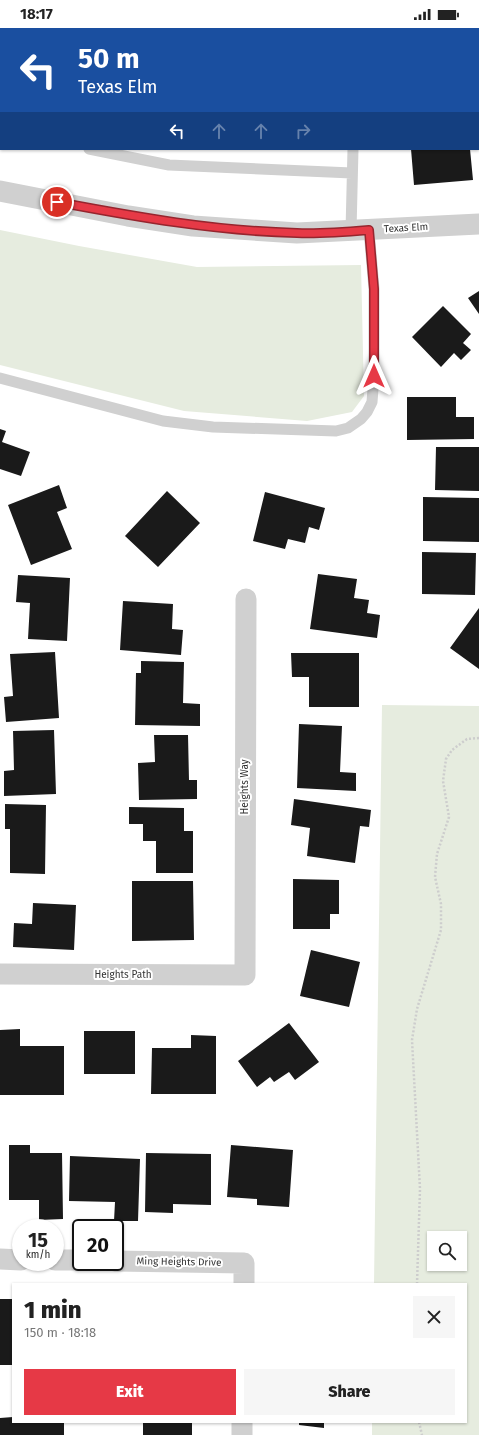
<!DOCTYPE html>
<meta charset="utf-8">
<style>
:root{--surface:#fff;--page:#f6f6f6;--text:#222;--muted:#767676;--accent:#e63946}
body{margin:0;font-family:"Fira Sans",sans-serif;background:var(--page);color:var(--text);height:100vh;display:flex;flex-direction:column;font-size:15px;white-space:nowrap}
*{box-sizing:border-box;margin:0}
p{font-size:13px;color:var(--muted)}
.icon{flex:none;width:22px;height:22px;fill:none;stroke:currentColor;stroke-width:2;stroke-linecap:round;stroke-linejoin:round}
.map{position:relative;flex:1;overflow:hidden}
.details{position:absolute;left:12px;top:1255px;width:455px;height:140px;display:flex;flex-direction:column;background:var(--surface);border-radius:0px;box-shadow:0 1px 3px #0004}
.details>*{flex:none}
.banner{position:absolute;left:0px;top:0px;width:479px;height:122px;box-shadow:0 1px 3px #0004;background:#1a4fa0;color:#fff;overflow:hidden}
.tools{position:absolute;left:427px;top:1203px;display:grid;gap:8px}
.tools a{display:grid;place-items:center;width:40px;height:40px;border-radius:0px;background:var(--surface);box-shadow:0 1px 3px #0004;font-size:20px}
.speed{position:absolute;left:12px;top:1191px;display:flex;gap:8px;font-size:20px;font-weight:700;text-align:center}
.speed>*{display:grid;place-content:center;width:52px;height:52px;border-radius:50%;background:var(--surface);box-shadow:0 1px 3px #0004;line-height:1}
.speed small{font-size:10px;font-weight:400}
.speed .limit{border:2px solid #111;border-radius:6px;background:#fff;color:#111}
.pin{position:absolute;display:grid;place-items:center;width:34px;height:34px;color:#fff;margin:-17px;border:2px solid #fff;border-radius:50%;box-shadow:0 1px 4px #0007}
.me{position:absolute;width:44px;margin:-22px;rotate:0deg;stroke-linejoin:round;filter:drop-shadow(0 0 3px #0008)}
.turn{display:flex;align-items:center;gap:14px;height:84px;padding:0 12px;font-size:18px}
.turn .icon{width:52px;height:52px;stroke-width:2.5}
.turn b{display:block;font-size:28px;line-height:34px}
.lanes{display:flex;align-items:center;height:38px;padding:0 12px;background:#0003;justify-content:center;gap:20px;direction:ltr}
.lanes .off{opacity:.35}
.round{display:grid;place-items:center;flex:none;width:42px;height:42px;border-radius:0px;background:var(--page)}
.summary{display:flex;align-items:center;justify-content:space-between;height:68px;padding:0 12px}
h1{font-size:24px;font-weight:800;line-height:30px}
.cta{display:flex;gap:8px;margin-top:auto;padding:8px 12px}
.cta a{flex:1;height:46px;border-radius:0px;background:var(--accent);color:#fff;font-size:16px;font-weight:800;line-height:46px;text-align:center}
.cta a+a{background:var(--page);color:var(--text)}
.status{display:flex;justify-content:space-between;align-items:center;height:28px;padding:0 20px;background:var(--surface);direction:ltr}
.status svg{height:11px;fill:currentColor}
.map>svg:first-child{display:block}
</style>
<div class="status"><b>18:17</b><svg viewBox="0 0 49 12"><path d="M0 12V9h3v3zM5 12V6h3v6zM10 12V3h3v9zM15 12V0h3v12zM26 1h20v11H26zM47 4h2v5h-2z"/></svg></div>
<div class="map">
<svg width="479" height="1407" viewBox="0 0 479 1407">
<rect width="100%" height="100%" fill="#fff"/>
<path fill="#e6ecdf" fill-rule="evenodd" d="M0,202l79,16 118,21 164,-2 3,131 -12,16 -45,9 -123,-10 -184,-46z
M382,677l97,1v729h-107v-13h94v-138h-92zM434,1210h26v26h-26z"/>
<path fill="#1a1a1a" d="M411,121h59l3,31 -59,5z
M479,263v23l-11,-16z
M443,278l28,28 -8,9 8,7 -10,10 -7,-7 -13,14 -29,-30z
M407,369h49v20h18v22l-67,1z
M0,401l6,2 -4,11 28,10 -9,24 -21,-7z
M436,419h43v44l-44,-1z
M59,457l8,23 -10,4 15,37 -41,16 -23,-60z
M167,463l33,32 -42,44 -33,-31z
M265,464l60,16 -6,22 -10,-3 -4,16 -17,-4 -3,10 -32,-8z
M423,469l56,1v44l-56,-1z
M422,524l54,1 -1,42 -53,-1z
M318,546l39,5 -3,19 15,2 -2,13 13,2 -3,23 -67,-9z
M18,547l52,3 -3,63 -39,-2 2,-36 -14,-1z
M123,573l50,3 -1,25 11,1 -2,25 -61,-5z
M479,580v61l-29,-21z
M55,624l4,66 -53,4 -2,-25 9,-1 -3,-42z
M291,625h68v54h-50v-30h-17z
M141,633l43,1 -1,41 17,1v22l-65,-1 1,-52h5z
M299,696l43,2 -2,46 16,1v18l-59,-3z
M54,702l2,64 -52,2v-25l10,-1 -1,-39z
M154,707h34l1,45h8v19l-58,1 -1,-37 17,-1z
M294,771l77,11 -2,17 -9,-1 -5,37 -48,-7 3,-28 -19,-3z
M5,776l41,1 -1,69 -35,-1v-44h-5z
M129,779l55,1v23h9v42h-37v-32h-13v-17h-14z
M293,851l46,1v34h-9v15h-37z
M132,853h61l1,59 -62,1z
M33,875l43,2 -2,45 -61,-3 1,-24 18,1z
M311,922l49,12 -11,45 -49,-11z
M289,995l30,39 -24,18 -6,-8 -15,10 -4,-5 -13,10 -19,-26z
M20,1001v17h44v49h-64v-65z
M84,1003h51v43h-51z
M191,1007l25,1v58h-65l1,-46h39z
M9,1117h21v8h32l1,66 -24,1v-20h-30z
M231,1117l62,5 -4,57 -32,-2v-6l-30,-2z
M146,1125l65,1v51l-38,-1v9l-28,-1z
M70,1128l70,3 -2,62h-24l1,-19 -46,-1z
M0,1271h13v66h-13z
M13,1389v5h51v13h-64v-17z
M143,1394h49v13h-49z
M299,1394h25v6l-25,-3z"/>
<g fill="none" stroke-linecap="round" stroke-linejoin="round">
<path stroke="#cdcdcd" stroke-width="2.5" stroke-dasharray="2 2" stroke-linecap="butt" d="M417,1256l3,-95 -8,-149 5,-31 24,-79v-26l-6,-27 2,-23 12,-37 -6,-36 3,-22 6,-9 15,-11 12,-1
M419,1394l3,13"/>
<path stroke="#d0d0d0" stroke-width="11" d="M35,1v-1
M356,1v-1
M0,103l1,1
M89,121l80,16 183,8
M351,203l2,-82
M0,350l163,43 50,6 123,4 12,-3 13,-9 6,-7 5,-10 2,-26v-87l-5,-59"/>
<path stroke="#d0d0d0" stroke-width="21" d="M0,163l128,25 65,10 104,7 182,-9
M0,946l245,1 1,-376
M0,1231l21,1
M55,1232h26
M115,1233l129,2v21
M242,1407v-13"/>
</g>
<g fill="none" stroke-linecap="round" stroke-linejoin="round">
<defs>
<path id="route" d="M57,174c80,15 158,29 240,31 24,1 48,-1 72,-3l5,59v87"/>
</defs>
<use href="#route" stroke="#96252e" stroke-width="10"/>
<use href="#route" stroke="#e63946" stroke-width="7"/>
</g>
<g text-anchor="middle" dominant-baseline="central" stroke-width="4" stroke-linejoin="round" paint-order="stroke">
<g font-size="10" fill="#333" stroke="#fff">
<text transform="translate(406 200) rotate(-3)">Texas Elm</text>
<text transform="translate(245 759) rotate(-90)">Heights Way</text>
<text x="123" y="947">Heights Path</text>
<text transform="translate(179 1234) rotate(1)">Ming Heights Drive</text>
</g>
</g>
</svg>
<div class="tools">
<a><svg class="icon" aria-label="search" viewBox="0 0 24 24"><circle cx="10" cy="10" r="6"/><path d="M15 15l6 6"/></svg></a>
</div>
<div class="speed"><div>15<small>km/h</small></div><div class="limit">20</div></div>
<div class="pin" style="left:57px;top:174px;background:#d93025"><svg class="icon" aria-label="arrive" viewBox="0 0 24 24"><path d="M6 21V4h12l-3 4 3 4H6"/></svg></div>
<svg class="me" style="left:374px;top:348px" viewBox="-20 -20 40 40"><path d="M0-17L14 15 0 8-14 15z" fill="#e63946" stroke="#fff" stroke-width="4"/></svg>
<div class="banner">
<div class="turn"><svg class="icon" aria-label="left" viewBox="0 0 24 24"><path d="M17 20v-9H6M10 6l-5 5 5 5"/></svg><div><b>50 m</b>Texas Elm</div></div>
<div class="lanes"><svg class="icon" aria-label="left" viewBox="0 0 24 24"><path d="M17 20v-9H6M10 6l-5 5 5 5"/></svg><svg class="icon off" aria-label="ahead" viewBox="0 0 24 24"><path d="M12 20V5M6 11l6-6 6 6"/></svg><svg class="icon off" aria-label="ahead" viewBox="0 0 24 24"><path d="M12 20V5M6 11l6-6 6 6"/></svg><svg class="icon off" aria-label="right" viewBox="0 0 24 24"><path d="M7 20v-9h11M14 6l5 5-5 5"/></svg></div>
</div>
<section class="details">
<div class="summary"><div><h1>1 min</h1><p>150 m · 18:18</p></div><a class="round"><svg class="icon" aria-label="close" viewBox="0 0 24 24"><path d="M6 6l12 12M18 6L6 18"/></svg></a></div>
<div class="cta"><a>Exit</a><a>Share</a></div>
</section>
</div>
